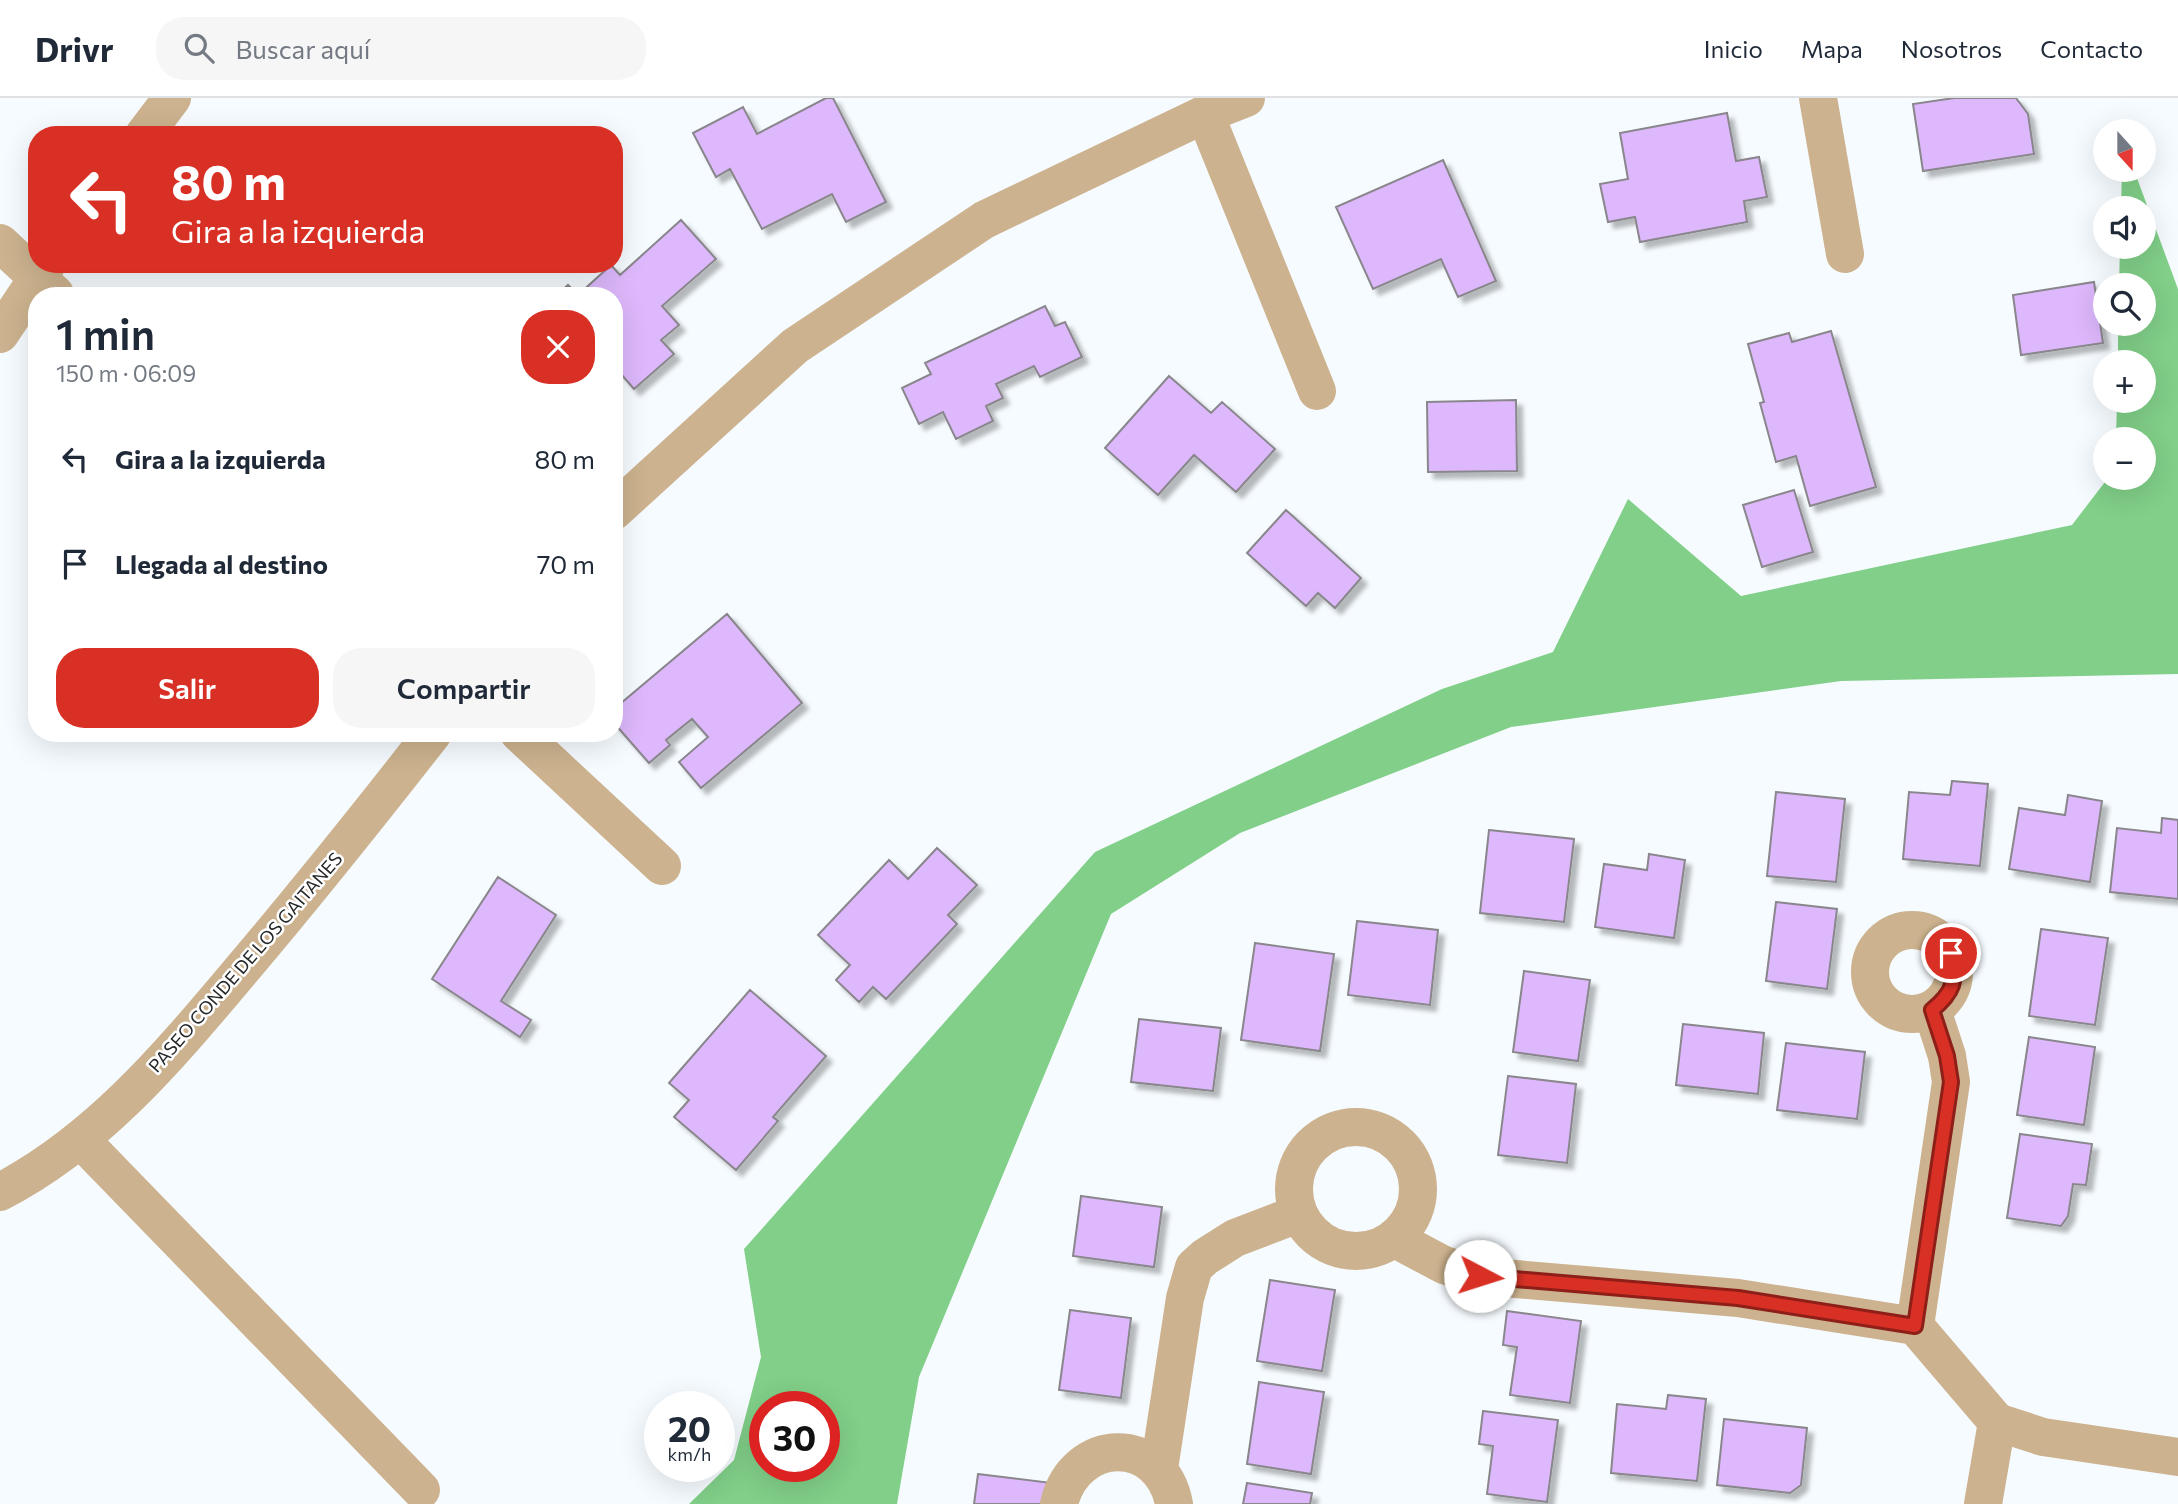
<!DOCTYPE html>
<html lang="es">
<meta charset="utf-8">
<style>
:root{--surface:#fff;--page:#f6f6f7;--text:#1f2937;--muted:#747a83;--line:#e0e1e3;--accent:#d93025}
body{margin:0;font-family:Commissioner,sans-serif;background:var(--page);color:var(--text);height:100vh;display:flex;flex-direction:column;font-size:26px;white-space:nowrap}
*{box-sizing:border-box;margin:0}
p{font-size:23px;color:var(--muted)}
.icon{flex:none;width:38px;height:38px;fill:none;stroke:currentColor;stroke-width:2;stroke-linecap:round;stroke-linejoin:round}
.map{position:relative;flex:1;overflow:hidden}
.sheet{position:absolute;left:28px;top:189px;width:595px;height:455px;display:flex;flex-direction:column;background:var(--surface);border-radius:28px;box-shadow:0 7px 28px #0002}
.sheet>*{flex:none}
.banner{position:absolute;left:28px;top:28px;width:595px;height:147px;border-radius:28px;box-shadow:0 7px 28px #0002;background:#d93025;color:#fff;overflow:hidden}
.needle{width:46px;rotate:159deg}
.controls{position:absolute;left:2093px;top:21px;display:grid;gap:14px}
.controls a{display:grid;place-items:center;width:63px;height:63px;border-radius:50%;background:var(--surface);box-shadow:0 7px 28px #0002;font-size:35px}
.speed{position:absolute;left:644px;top:1293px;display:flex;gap:14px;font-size:35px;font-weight:700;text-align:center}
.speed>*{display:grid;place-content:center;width:91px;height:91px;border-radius:50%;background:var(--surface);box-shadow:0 7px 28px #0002;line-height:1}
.speed small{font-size:18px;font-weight:400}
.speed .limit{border:10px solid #d22;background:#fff;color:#111}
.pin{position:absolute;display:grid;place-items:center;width:60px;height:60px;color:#fff;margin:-30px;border:4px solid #fff;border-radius:50%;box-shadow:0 2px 7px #0007}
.me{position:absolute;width:77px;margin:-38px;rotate:95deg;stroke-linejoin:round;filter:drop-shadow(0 0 5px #0008)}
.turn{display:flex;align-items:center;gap:24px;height:147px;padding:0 28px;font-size:32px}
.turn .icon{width:91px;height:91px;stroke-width:2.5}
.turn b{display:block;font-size:49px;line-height:60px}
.round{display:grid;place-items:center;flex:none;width:74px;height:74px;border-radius:28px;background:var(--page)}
.headline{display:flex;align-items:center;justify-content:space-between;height:119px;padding:0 28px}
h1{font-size:42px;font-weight:600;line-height:52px}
.button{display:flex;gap:14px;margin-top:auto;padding:14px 28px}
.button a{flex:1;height:80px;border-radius:28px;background:var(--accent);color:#fff;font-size:28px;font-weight:600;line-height:80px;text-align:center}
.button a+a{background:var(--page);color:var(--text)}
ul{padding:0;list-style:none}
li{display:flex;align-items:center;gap:21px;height:105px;padding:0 28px}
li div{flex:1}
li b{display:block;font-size:26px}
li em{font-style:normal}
header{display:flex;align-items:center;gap:42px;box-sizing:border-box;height:98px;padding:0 35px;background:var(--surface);border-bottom:2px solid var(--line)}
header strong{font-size:33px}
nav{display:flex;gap:38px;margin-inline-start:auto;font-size:24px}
.search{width:490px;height:63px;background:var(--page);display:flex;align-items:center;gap:18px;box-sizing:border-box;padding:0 24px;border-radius:28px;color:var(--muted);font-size:26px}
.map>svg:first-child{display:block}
</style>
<header>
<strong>Drivr</strong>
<div class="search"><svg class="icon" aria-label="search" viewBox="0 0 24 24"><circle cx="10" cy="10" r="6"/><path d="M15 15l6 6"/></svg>Buscar aquí</div>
<nav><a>Inicio</a><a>Mapa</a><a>Nosotros</a><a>Contacto</a></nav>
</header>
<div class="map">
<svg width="2178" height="1406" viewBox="0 0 2178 1406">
<defs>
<filter id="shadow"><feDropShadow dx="6" dy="6" stdDeviation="2" flood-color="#0004"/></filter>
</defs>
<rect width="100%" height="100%" fill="#f6fbff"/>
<path fill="#81cf88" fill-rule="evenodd" d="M2122,72h12l44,119v385l-337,7 -330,46 -271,106 -129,81 -192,463 -22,127h-208l45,-44 27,-103 -17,-108 351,-397 347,-163 111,-37 75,-153 113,97 331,-71 36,-47h36v-39h-28l1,-38h27v-39h-26v-38h26v-39h-25l1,-38h24v-39h-23zM824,1309v59h-59v-59z"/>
<path fill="#ddb8fc" stroke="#89868c" stroke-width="2" filter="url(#shadow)" d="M826,0h7l53,104 -40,20 -14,-28 -70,35 -32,-60 -14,8 -23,-44 50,-26 14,27z
M1954,0h62l12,16 6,40 -111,17 -10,-67z
M1727,15l9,48 23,-4 8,40 -23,4 3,21 -107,20 -5,-25 -27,5 -8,-38 28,-5 -8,-46z
M1443,62l53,121 -38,16 -17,-38 -68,30 -37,-82z
M681,122l35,39 -54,47 17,19 -18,15 13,14 -40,35 -20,-23v-70h-58l12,-11 10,10 33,-30 9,10z
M2094,184l9,61 -82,12 -8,-60z
M1045,208l10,20 10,-4 17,35 -42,20 -6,-11 -38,18 7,14 -17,8 7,15 -37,18 -13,-27 -24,12 -17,-36 29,-14 -6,-11z
M1831,233l45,156 -66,19 -14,-50 -20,6 -16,-59 4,-1 -16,-58 41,-11 3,9z
M1169,278l42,37 11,-11 53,47 -39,43 -42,-37 -36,40 -53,-47z
M1516,302l1,71 -89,1 -1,-70z
M1794,392l19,62 -51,15 -19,-62z
M1286,412l75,68 -26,30 -17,-15 -12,13 -59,-53z
M727,516l75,89 -101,85 -22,-26 29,-25 -16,-18 -26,21 4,5 -21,18 -35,-40v-14z
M1952,683l36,3 -8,82 -77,-7 6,-67 41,3z
M1776,694l69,7 -9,83 -69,-6z
M2068,697l34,6 -12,81 -81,-13 10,-61 46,7z
M2162,720l16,2v79l-68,-7 7,-64 44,5z
M1489,732l85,9 -10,83 -84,-9z
M937,750l40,37 -29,30 9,9 -71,75 -13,-12 -14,15 -23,-22 14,-15 -32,-30 71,-75 19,19z
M1649,756l36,6 -11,78 -79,-11 9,-63 43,6z
M498,779l58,38 -55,86 30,19 -11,17 -88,-58z
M1776,804l61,7 -10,80 -61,-8z
M1357,823l81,9 -8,75 -82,-10z
M2041,831l67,9 -13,87 -66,-9z
M1255,845l79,11 -14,97 -79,-11z
M1524,873l66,9 -12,81 -65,-9z
M750,892l76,66 -53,61 5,4 -42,49 -62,-53 15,-17 -20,-17z
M1139,921l82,9 -8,63 -82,-9z
M1683,926l81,9 -6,61 -82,-9z
M2029,939l66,10 -11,78 -67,-10z
M1786,945l79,9 -8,67 -80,-9z
M1508,978l68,8 -9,79 -69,-8z
M2020,1036l72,10 -6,41 -13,-1 -5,32 -7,10 -54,-8z
M1081,1098l81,11 -8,60 -81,-11z
M1270,1182l65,10 -13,81 -65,-10z
M1070,1212l61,8 -10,80 -62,-8z
M1507,1213l74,10 -11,82 -60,-8 7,-48 -14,-2z
M1259,1284l65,10 -13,82 -64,-10z
M1668,1297l38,4 -9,82 -86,-8 6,-69 49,5z
M1483,1313l75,9 -11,82 -60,-8 6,-48 -14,-2z
M1724,1321l83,9 -6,57 -11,8 -73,-8z
M978,1376l82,10 -3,20h-83z
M1247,1385l65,10 -2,11h-67z"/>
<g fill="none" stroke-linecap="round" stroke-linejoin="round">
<path stroke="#ccb28e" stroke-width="38" d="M1818,0l27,156
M1205,16l112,277
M144,37l28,-37
M0,145l55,51
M0,236l47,-70
M614,413l181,-165 189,-126 221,-106 41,-16
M519,635l143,133
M1870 874a42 42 0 1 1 84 0a42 42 0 1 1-84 0Z
M1294 1091a62 62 0 1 1 124 0a62 62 0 1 1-124 0Z
M81,1042l340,350
M0,1094c98,-51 168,-135 238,-218 67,-79 131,-159 195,-241
M1395,1141l49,26 36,11 258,22 177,28 82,96 46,15 135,20
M1915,1228l36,-244 -4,-26 -15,-46
M1159,1371l26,-171 9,-31 11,-10 30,-19 63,-24
M1059,1406c16,-68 102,-70 115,0
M1983,1406l14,-82"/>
</g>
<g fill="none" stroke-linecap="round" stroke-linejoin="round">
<defs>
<path id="route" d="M1480,1178l258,22 177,28 36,-244 -4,-26 -15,-46c21,-17 26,-30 19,-57"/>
</defs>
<use href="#route" stroke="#8d1f18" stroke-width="18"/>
<use href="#route" stroke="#d93025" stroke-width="12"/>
</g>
<g text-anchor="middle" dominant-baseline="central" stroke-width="5" stroke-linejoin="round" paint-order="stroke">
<g font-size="18" fill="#252729" stroke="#fff">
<text transform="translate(245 864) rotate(-49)">PASEO CONDE DE LOS GAITANES</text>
</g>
</g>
</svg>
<div class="controls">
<a><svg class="needle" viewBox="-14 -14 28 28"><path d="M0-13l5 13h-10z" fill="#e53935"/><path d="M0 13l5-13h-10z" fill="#747a83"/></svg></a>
<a><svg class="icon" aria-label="sound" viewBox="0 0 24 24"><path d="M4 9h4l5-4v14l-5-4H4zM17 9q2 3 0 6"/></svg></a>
<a><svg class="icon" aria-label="search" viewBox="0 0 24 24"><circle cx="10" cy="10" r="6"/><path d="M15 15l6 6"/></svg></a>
<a>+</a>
<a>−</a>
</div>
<div class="speed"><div>20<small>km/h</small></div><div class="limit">30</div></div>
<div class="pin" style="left:1951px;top:855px;background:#d93025"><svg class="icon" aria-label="arrive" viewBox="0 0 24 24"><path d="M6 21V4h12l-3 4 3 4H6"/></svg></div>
<svg class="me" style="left:1480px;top:1178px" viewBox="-20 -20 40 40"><circle r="19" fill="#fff"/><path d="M0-13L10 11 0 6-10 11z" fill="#d93025"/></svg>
<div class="banner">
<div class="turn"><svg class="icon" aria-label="left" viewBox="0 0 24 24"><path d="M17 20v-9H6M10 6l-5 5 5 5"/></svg><div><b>80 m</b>Gira a la izquierda</div></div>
</div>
<section class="sheet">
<div class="headline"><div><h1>1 min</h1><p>150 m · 06:09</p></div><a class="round" style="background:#d93025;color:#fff"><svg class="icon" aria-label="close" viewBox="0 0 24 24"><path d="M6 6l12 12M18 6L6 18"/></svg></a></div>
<ul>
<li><svg class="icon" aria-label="left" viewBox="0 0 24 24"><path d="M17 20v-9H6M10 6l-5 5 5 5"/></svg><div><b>Gira a la izquierda</b></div><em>80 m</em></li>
<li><svg class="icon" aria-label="arrive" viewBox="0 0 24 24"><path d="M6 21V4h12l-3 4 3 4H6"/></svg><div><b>Llegada al destino</b></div><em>70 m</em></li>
</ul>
<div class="button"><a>Salir</a><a>Compartir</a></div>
</section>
</div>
